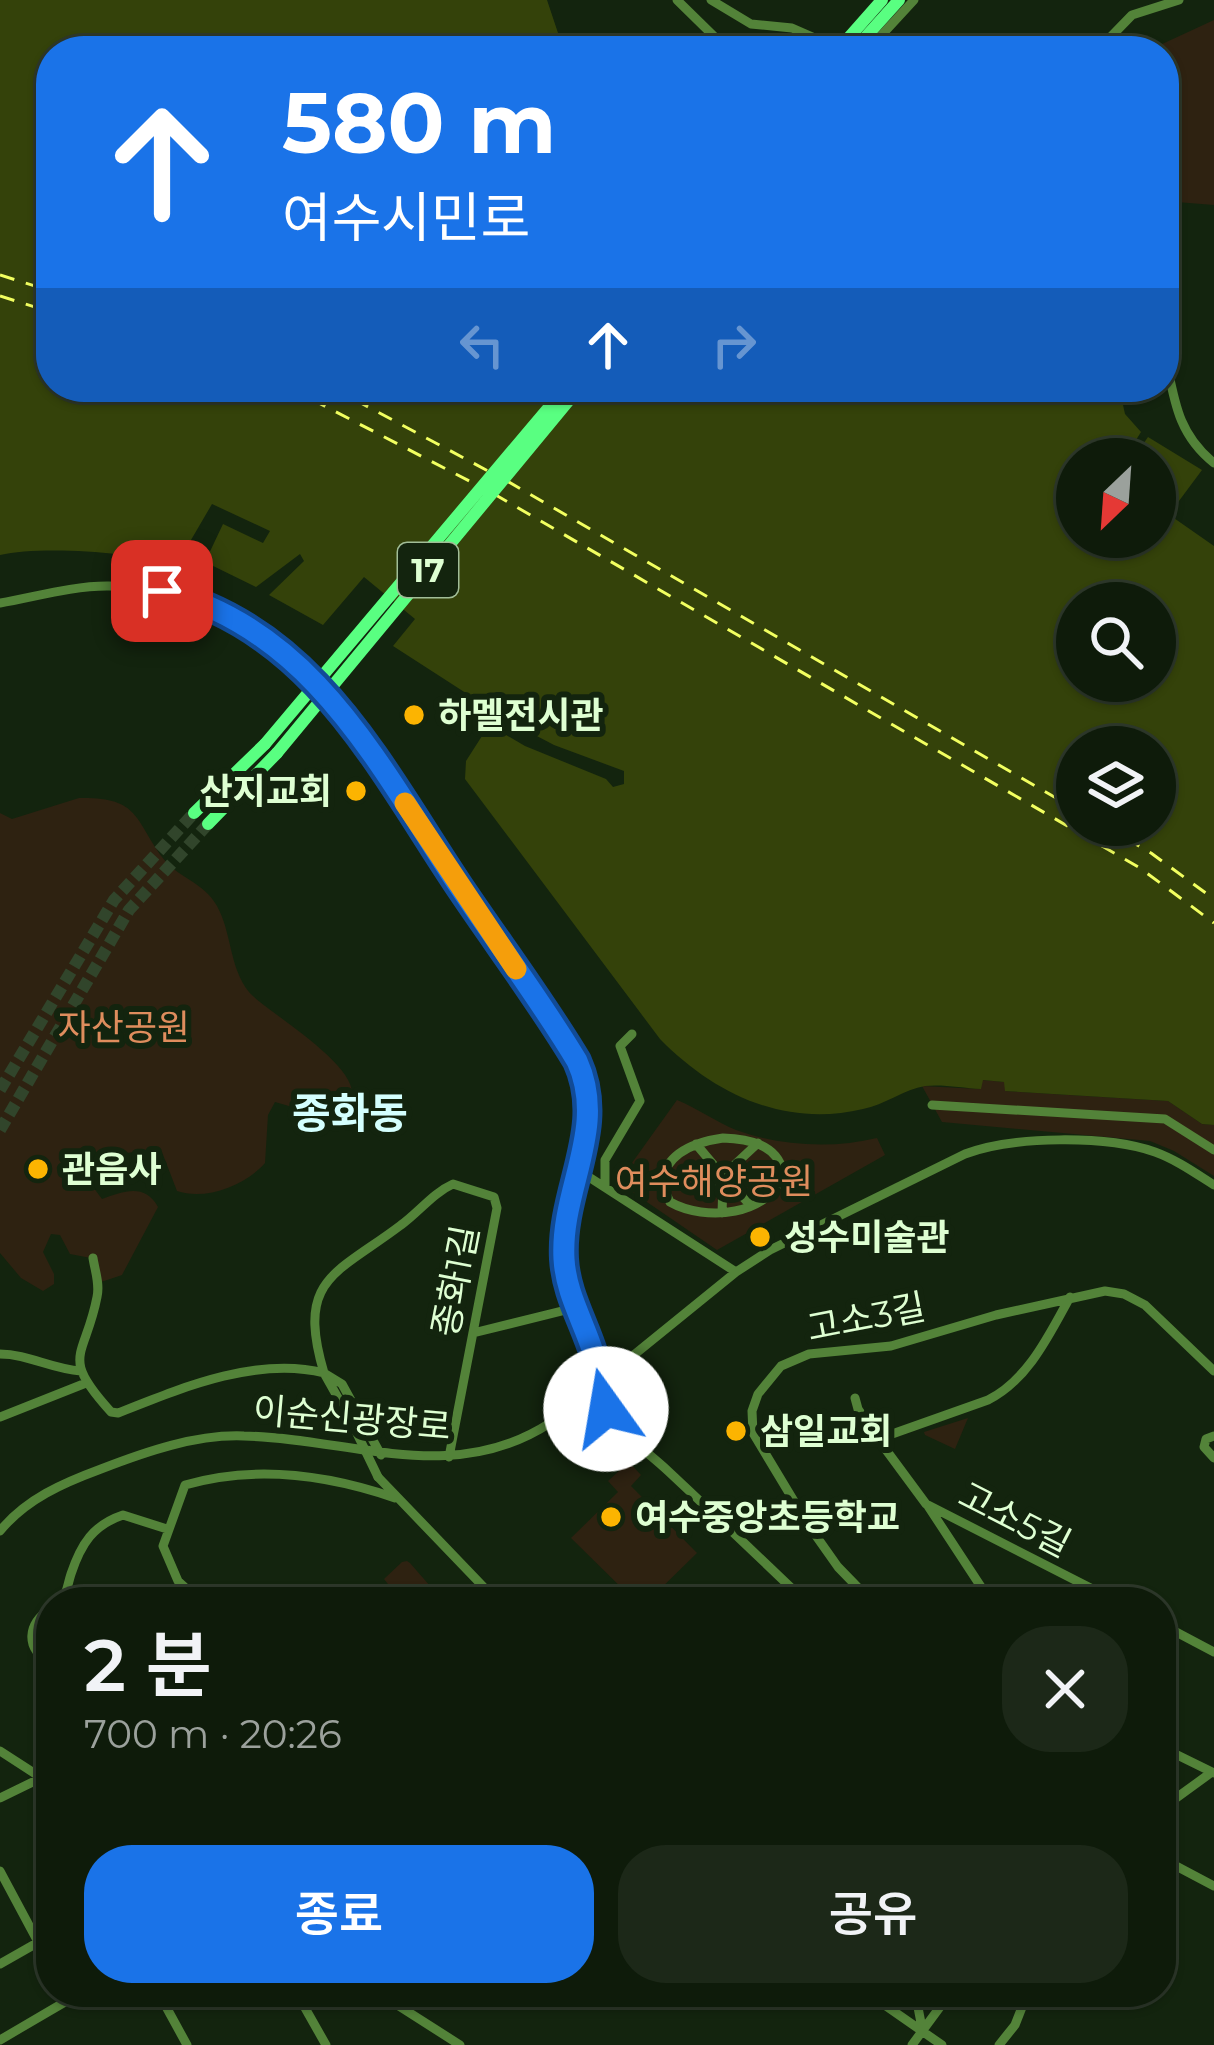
<!DOCTYPE html>
<html lang="ko">
<meta charset="utf-8">
<style>
:root{--surface:#0e1b0a;--page:#1c2818;--text:#f1f3f6;--muted:#9ba19c;--line:#2e392b;--accent:#1a73e8}
body{margin:0;font-family:Montserrat,"Noto Sans KR",sans-serif;background:var(--page);color:var(--text);height:100vh;display:flex;flex-direction:column;font-size:45px;white-space:nowrap}
*{box-sizing:border-box;margin:0}
p{font-size:39px;color:var(--muted)}
.icon{flex:none;width:66px;height:66px;fill:none;stroke:currentColor;stroke-width:2;stroke-linecap:round;stroke-linejoin:round}
.map{position:relative;flex:1;overflow:hidden}
.sheet{position:absolute;left:36px;top:1587px;width:1140px;height:420px;display:flex;flex-direction:column;background:var(--surface);border-radius:48px;box-shadow:0 3px 9px #0004,0 0 0 3px var(--line)}
.sheet>*{flex:none}
.guide{position:absolute;left:36px;top:36px;width:1143px;height:366px;border-radius:48px;box-shadow:0 3px 9px #0004,0 0 0 3px var(--line);background:#1a73e8;color:#fff;overflow:hidden}
.needle{width:78px;rotate:205deg}
.buttons{position:absolute;left:1056px;top:438px;display:grid;gap:24px}
.buttons a{display:grid;place-items:center;width:120px;height:120px;border-radius:50%;background:var(--surface);box-shadow:0 3px 9px #0004,0 0 0 3px var(--line);font-size:60px}
.pin{position:absolute;display:grid;place-items:center;width:102px;height:102px;color:#fff;margin:-51px;border-radius:24px;box-shadow:0 6px 18px #0006}
.me{position:absolute;width:132px;margin:-66px;rotate:347deg;stroke-linejoin:round;filter:drop-shadow(0 0 9px #0008)}
.turn{display:flex;align-items:center;gap:42px;height:252px;padding:0 48px;font-size:54px}
.turn .icon{width:156px;height:156px;stroke-width:2.5}
.turn b{display:block;font-size:84px;line-height:102px}
.lanes{display:flex;align-items:center;height:114px;padding:0 48px;background:#0003;justify-content:center;gap:60px;direction:ltr}
.lanes .off{opacity:.35}
.round{display:grid;place-items:center;flex:none;width:126px;height:126px;border-radius:48px;background:var(--page)}
.head{display:flex;align-items:center;justify-content:space-between;height:204px;padding:0 48px}
h1{font-size:72px;font-weight:600;line-height:90px}
.primary-button{display:flex;gap:24px;margin-top:auto;padding:24px 48px}
.primary-button a{flex:1;height:138px;border-radius:48px;background:var(--accent);color:#fff;font-size:48px;font-weight:600;line-height:138px;text-align:center}
.primary-button a+a{background:var(--page);color:var(--text)}
.map>svg:first-child{display:block}
</style>
<div class="map">
<svg width="1214" height="2045" viewBox="0 0 1214 2045">
<rect width="100%" height="100%" fill="#13240e"/>
<path fill="#2e2211" d="M1214,20v185l-50,-4v-150h-17z
M79,798c60,-1 55,20 83,59 14,20 42,25 55,49 15,27 12,61 32,86 18,22 160,100 78,125l-52,-15 -7,13 -3,48c-19,22 -59,38 -88,28l-15,-39c-35,-3 -55,1 -69,35l9,12c22,-8 43,-16 56,8l-36,68 -21,7 -5,-23 -26,-5 -10,-19 -9,-1 -8,18 11,22v10l-11,7 -22,-13 -21,-25v-440l12,6z
M982,1080l23,2v9l163,10 34,23 12,1v51l-40,-25 -24,-10 -208,-19 -20,-36 58,3z
M677,1100c20,8 39,22 59,30 44,16 96,19 141,8l8,17 -168,95 -95,-65 2,-11z
M968,1418l-13,31 -30,-14 -1,-3z
M629,1462l12,13 -10,11 66,67 -50,49h-11l-65,-64 47,-46 -10,-11z
M407,1561l3,2 34,39h-42l-18,-23 18,-17z"/>
<path fill="#34420a" fill-rule="evenodd" d="M0,0h547l17,51h-513v336h1068l6,27 16,18 -17,27h-47v78h78v-26l16,5 43,30v579l-12,-1 -34,-23 -163,-10 -1,-9 -21,-2 -2,9c-18,-1 -39,-5 -56,-3 -20,3 -41,19 -62,23 -78,19 -149,-15 -203,-70l-195,-260 1,-18 23,-36 36,21 81,33 7,8 11,-3v-13l-70,-26 -40,-21 -121,-78 22,-27 -51,-42 -41,48 -54,-30 35,-34 -4,-7 -44,33 -51,-25 18,-38 40,19 7,-12 -58,-27 -21,36 -1,15 -20,11c-36,-15 -131,-20 -170,-11zM1077,603h78v78h-78zM1077,747h78v78h-78z
M1148,437l54,33 -29,39 -18,-6v-44h-22z"/>
<g fill="none" stroke-linecap="round" stroke-linejoin="round">
<path stroke="#f2ff60" stroke-width="3" stroke-dasharray="15 12" stroke-linecap="butt" d="M0,275l51,16
M0,296l51,16
M288,387l187,97
M331,387l157,84
M507,481l570,329
M494,494l646,374 74,55
M1103,825l48,28 63,46"/>
<path stroke="#31452b" stroke-width="12" stroke-dasharray="12 6" stroke-linecap="butt" d="M0,1090l114,-190 80,-87
M0,1130l129,-220 79,-86"/>
<path stroke="#538339" stroke-width="9" d="M677,0l52,51
M711,0l40,24 41,4 48,21
M867,51l47,-51
M1097,51l35,-36 47,-15
M1164,350c10,45 11,82 50,113
M0,603c35,-6 72,-17 107,-17 187,-1 270,179 360,311 31,46 109,142 120,192 9,44 -14,81 -21,124 -11,64 15,92 30,148 4,16 4,39 13,53 13,21 40,39 59,57 46,43 92,87 138,131
M932,1105l233,14 49,31
M723,1138c25,1 54,6 60,34 -12,44 -78,50 -113,30l-9,-19c5,-30 34,-41 62,-45z
M696,1144l21,25
M578,1170l158,102
M729,1170l29,-27
M731,1176l51,3
M729,1182l22,24
M605,1187v-27l35,-59 -20,-55 12,-12
M703,1193l14,-12
M722,1213l1,-29 8,-8 -8,-9 -8,8 8,9
M93,1258c2,13 7,26 4,39 -12,62 -38,58 14,115l7,1c63,-25 139,-57 206,-40l27,48
M1070,1297c-21,38 -42,83 -82,103l-110,39 48,65 192,98
M473,1333l101,-25
M0,1354c28,0 51,15 81,17
M855,1398l3,11 20,30
M0,1417l86,-34
M1214,1436l-8,3 -2,8 10,11
M381,1455l-39,-71 -18,-11c-28,-95 11,-98 77,-148 18,-13 32,-32 52,-41l41,13 3,11 -48,249
M378,1477l120,125
M928,1506l63,96
M0,1531c26,-32 63,-48 101,-62 44,-17 95,-35 143,-33 106,2 208,51 306,-13l186,-151 34,-22 195,-96c48,-18 141,-19 190,-2 22,8 40,21 59,33
M59,1602c9,-9 8,-16 12,-28 10,-30 22,-49 52,-59l44,14
M201,1602l-23,-21 -15,-35 22,-61c69,-20 143,-10 210,13
M872,1602l-34,-35 -29,-41 -56,-93 -1,-22 6,-17 23,-28 28,-12 82,-8 105,-31 109,-24 19,3 21,11 69,66
M51,1608c-24,16 -27,40 0,55
M1161,1624l53,28
M1161,1747l53,26
M0,1751l51,33
M0,1798l41,-20
M1161,1809l51,-37
M1161,1858l53,28
M0,1871l38,71
M0,1964l51,-29
M158,1992l29,53
M296,1992l30,53
M377,1992l83,53
M866,1992l76,53
M915,1992l7,36
M0,2040l82,-48
M912,2045l39,-53
M999,2045l16,-20 13,-33"/>
<path stroke="#59ff81" stroke-width="12" d="M853,51l46,-51
M194,813l71,-69
M208,824l69,-71"/>
<path stroke="#538339" stroke-width="9" d="M351,1421l27,56"/>
<path stroke="#59ff81" stroke-width="12" d="M837,51l45,-51
M265,744l301,-357
M277,753l303,-366"/>
</g>
<g fill="none" stroke-linecap="round" stroke-linejoin="round">
<defs>
<path id="route" d="M162,591c151,37 218,177 297,295 39,58 82,115 118,175 31,68 -17,128 -13,198 2,35 20,63 30,96 6,18 8,36 12,54"/>
</defs>
<use href="#route" stroke="#114b97" stroke-width="30"/>
<use href="#route" stroke="#1a73e8" stroke-width="21"/>
<path stroke="#f59e0b" stroke-width="21" d="M405,803l111,166"/>
</g>
<g fill="#fcb401" stroke="#13240e" stroke-width="4.5">
<circle cx="414" cy="715" r="12"/>
<circle cx="356" cy="791" r="12"/>
<circle cx="38" cy="1169" r="12"/>
<circle cx="760" cy="1237" r="12"/>
<circle cx="736" cy="1431" r="12"/>
<circle cx="611" cy="1517" r="12"/>
</g>
<g text-anchor="middle" dominant-baseline="central" stroke-width="12" stroke-linejoin="round" paint-order="stroke">
<rect fill="#13240e" stroke="#a1bd97" stroke-width="3" x="398" y="543" width="60" height="54" rx="9"/>
<g font-size="33" font-weight="bold" fill="#deffd2">
<text x="428" y="570">17</text>
</g>
<g font-size="36" font-weight="bold" fill="#deffd2" stroke="#13240e" text-anchor="start">
<text x="438" y="715">하멜전시관</text>
<text x="332" y="791" text-anchor="end">산지교회</text>
<text x="62" y="1169">관음사</text>
<text x="784" y="1237">성수미술관</text>
<text x="760" y="1431">삼일교회</text>
<text x="635" y="1517">여수중앙초등학교</text>
</g>
<g font-size="36" fill="#df8d5d" stroke="#13240e">
<text x="124" y="1027">자산공원</text>
<text x="714" y="1181">여수해양공원</text>
</g>
<g font-size="36" fill="#deffd2" stroke="#13240e">
<text transform="translate(455 1281) rotate(-79)">종화1길</text>
<text transform="translate(866 1317) rotate(-11)">고소3길</text>
<text transform="translate(352 1418) rotate(5)">이순신광장로</text>
<text transform="translate(1015 1519) rotate(27)">고소5길</text>
</g>
<g font-size="42" font-weight="bold" fill="#d4fffe" stroke="#13240e">
<text x="350" y="1113">종화동</text>
</g>
</g>
</svg>
<div class="buttons">
<a><svg class="needle" viewBox="-14 -14 28 28"><path d="M0-13l5 13h-10z" fill="#e53935"/><path d="M0 13l5-13h-10z" fill="#9ba19c"/></svg></a>
<a><svg class="icon" aria-label="search" viewBox="0 0 24 24"><circle cx="10" cy="10" r="6"/><path d="M15 15l6 6"/></svg></a>
<a><svg class="icon" aria-label="layers" viewBox="0 0 24 24"><path d="M12 4l9 5-9 5-9-5zM3 14l9 5 9-5"/></svg></a>
</div>
<div class="pin" style="left:162px;top:591px;background:#d93025"><svg class="icon" aria-label="arrive" viewBox="0 0 24 24"><path d="M6 21V4h12l-3 4 3 4H6"/></svg></div>
<svg class="me" style="left:606px;top:1409px" viewBox="-20 -20 40 40"><circle r="19" fill="#fff"/><path d="M0-13L10 11 0 6-10 11z" fill="#1a73e8"/></svg>
<div class="guide">
<div class="turn"><svg class="icon" aria-label="ahead" viewBox="0 0 24 24"><path d="M12 20V5M6 11l6-6 6 6"/></svg><div><b>580 m</b>여수시민로</div></div>
<div class="lanes"><svg class="icon off" aria-label="left" viewBox="0 0 24 24"><path d="M17 20v-9H6M10 6l-5 5 5 5"/></svg><svg class="icon" aria-label="ahead" viewBox="0 0 24 24"><path d="M12 20V5M6 11l6-6 6 6"/></svg><svg class="icon off" aria-label="right" viewBox="0 0 24 24"><path d="M7 20v-9h11M14 6l5 5-5 5"/></svg></div>
</div>
<section class="sheet">
<div class="head"><div><h1>2 분</h1><p>700 m · 20:26</p></div><a class="round"><svg class="icon" aria-label="close" viewBox="0 0 24 24"><path d="M6 6l12 12M18 6L6 18"/></svg></a></div>
<div class="primary-button"><a>종료</a><a>공유</a></div>
</section>
</div>
